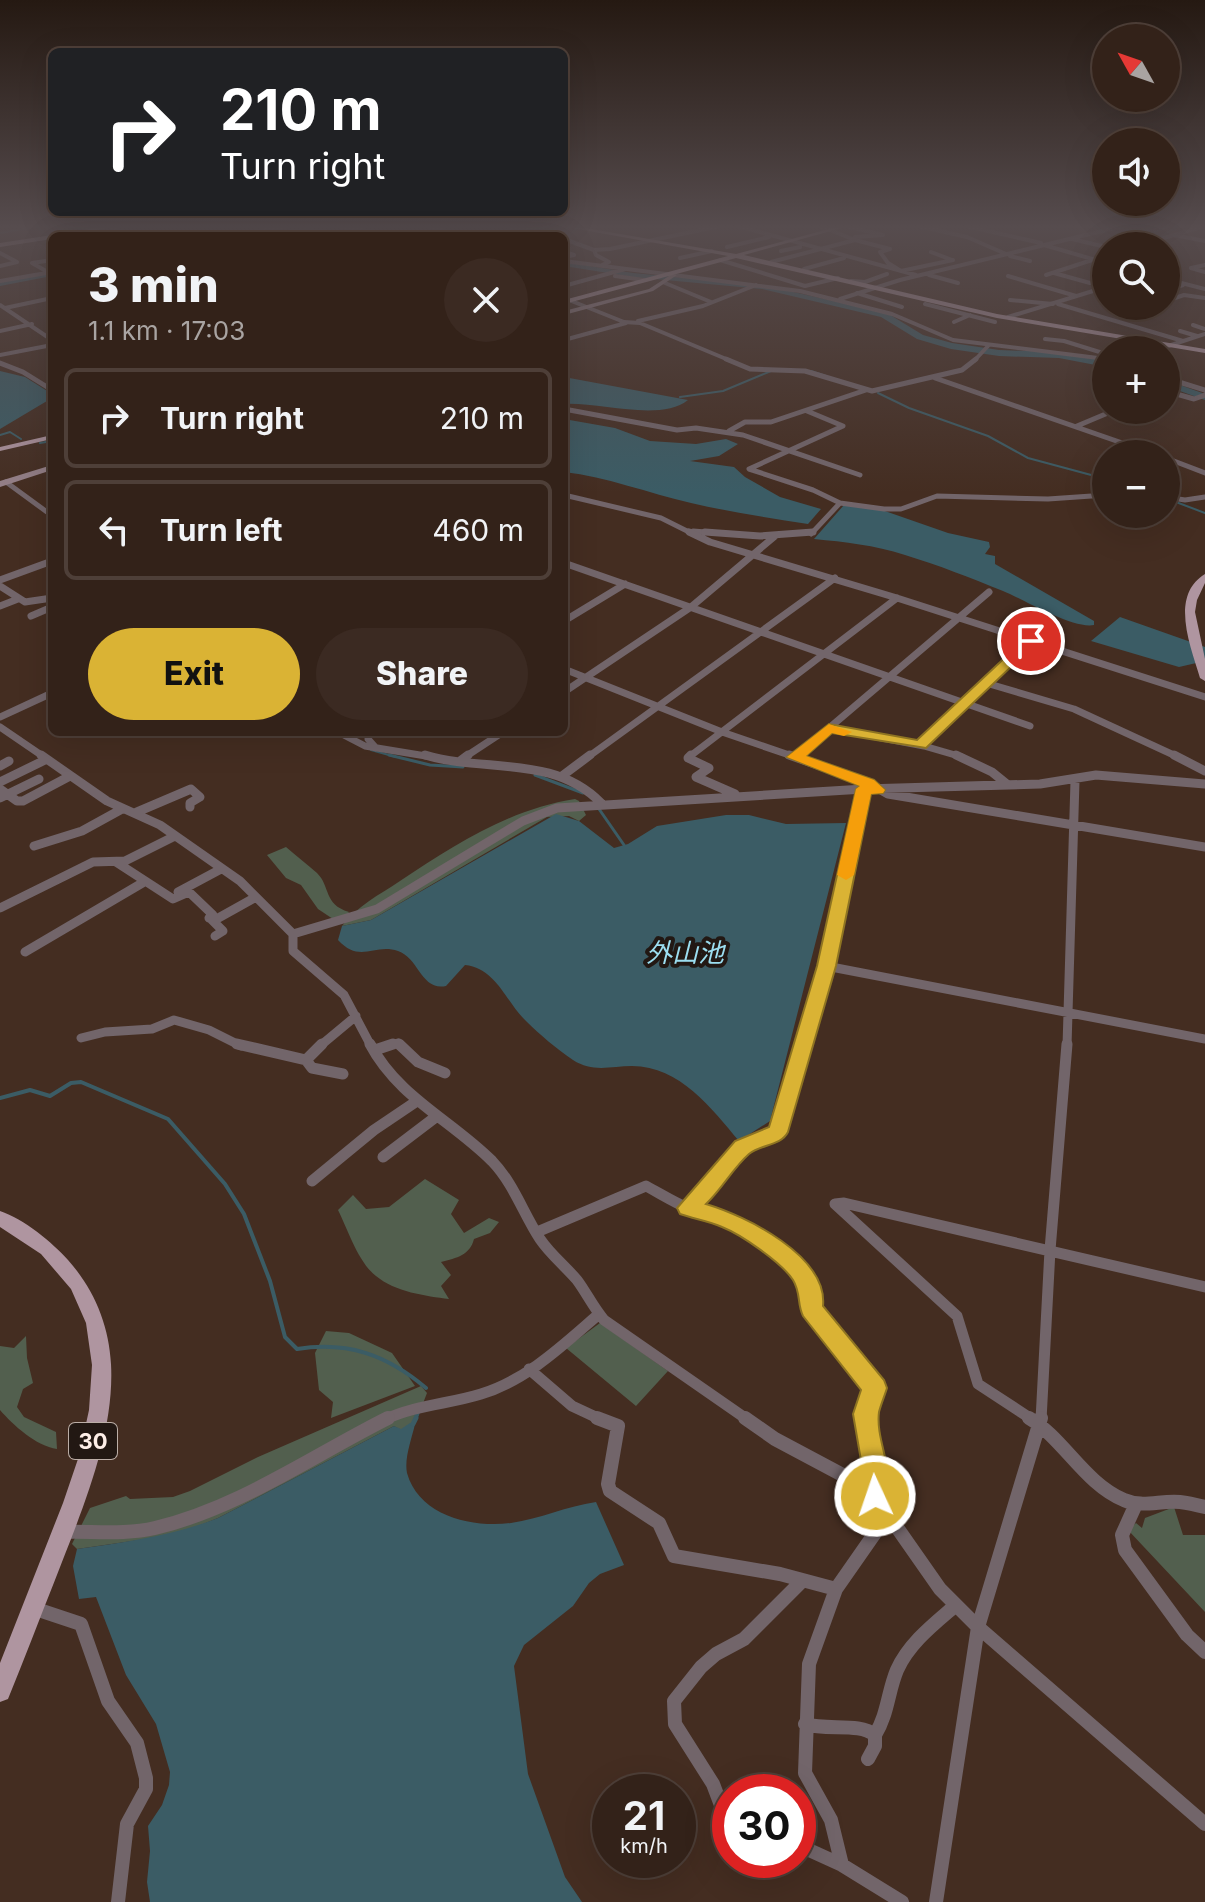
<!DOCTYPE html>
<meta charset="utf-8">
<style>
:root{--surface:#332219;--page:#3b2a22;--text:#f1f3f6;--muted:#a9a4a2;--line:#4e3f38;--accent:#dab334}
body{margin:0;font-family:Inter,"Noto Sans JP",sans-serif;background:var(--page);color:var(--text);height:100vh;display:flex;flex-direction:column;font-size:30px;white-space:nowrap}
*{box-sizing:border-box;margin:0}
p{font-size:26px;color:var(--muted)}
.icon{flex:none;width:44px;height:44px;fill:none;stroke:currentColor;stroke-width:2;stroke-linecap:round;stroke-linejoin:round}
.map{position:relative;flex:1;overflow:hidden}
.panel{position:absolute;left:48px;top:232px;width:520px;height:504px;display:flex;flex-direction:column;background:var(--surface);border-radius:12px;box-shadow:0 8px 32px #0002,0 0 0 2px var(--line)}
.panel>*{flex:none}
.hud{position:absolute;left:48px;top:48px;width:520px;height:168px;border-radius:12px;box-shadow:0 8px 32px #0002,0 0 0 2px var(--line);background:#202124;color:#fff;overflow:hidden}
.needle{width:52px;rotate:310deg}
.fabs{position:absolute;left:1092px;top:24px;display:grid;gap:16px}
.fabs a{display:grid;place-items:center;width:88px;height:88px;border-radius:50%;background:var(--surface);box-shadow:0 8px 32px #0002,0 0 0 2px var(--line);font-size:40px}
.speed{position:absolute;left:592px;top:1774px;display:flex;gap:16px;font-size:40px;font-weight:700;text-align:center}
.speed>*{display:grid;place-content:center;width:104px;height:104px;border-radius:50%;background:var(--surface);box-shadow:0 8px 32px #0002,0 0 0 2px var(--line);line-height:1}
.speed small{font-size:20px;font-weight:400}
.speed .limit{border:12px solid #d22;background:#fff;color:#111}
.pin{position:absolute;display:grid;place-items:center;width:68px;height:68px;color:#fff;margin:-34px;border:4px solid #fff;border-radius:50%;box-shadow:0 2px 8px #0007}
.me{position:absolute;width:88px;margin:-44px;rotate:357deg;stroke-linejoin:round;filter:drop-shadow(0 0 6px #0008)}
.turn{display:flex;align-items:center;gap:28px;height:168px;padding:0 40px;font-size:36px}
.turn .icon{width:104px;height:104px;stroke-width:2.5}
.turn b{display:block;font-size:56px;line-height:68px}
.round{display:grid;place-items:center;flex:none;width:84px;height:84px;border-radius:42px;background:var(--page)}
.summary{display:flex;align-items:center;justify-content:space-between;height:136px;padding:0 40px}
h1{font-size:48px;font-weight:800;line-height:60px}
.primary-button{display:flex;gap:16px;margin-top:auto;padding:16px 40px}
.primary-button a{flex:1;height:92px;border-radius:48px;background:var(--accent);color:#111;font-size:32px;font-weight:800;line-height:92px;text-align:center}
.primary-button a+a{background:var(--page);color:var(--text)}
ul{padding:0;list-style:none}
li{display:flex;align-items:center;gap:24px;height:100px;margin:0 16px 12px;padding:0 24px;border:4px solid var(--line);border-radius:12px}
li div{flex:1}
li b{display:block;font-size:30px}
li em{font-style:normal}
.map>svg:first-child{display:block}
</style>
<div class="map">
<svg width="1205" height="1902" viewBox="0 0 1205 1902">
<rect width="100%" height="100%" fill="#442d21"/>
<path fill="#525f4e" d="M575,799l4,2 7,14 -7,6 -10,-5 -22,1 -176,103 -29,6c15,-20 37,-31 58,-45 54,-36 110,-72 175,-82z
M286,847c10,9 21,17 31,26 14,14 6,31 32,39l-4,6 -12,1 -15,-10 -17,-24 -15,-7 -19,-23z
M425,1179l34,21 -8,14 13,19 25,-15 10,4 -9,11 -16,6c-4,16 -17,19 -33,23l10,13 -10,11 8,13c-23,-3 -54,-7 -73,-23 -18,-14 -28,-46 -38,-66l15,-15 13,14 23,-2z
M600,1323l68,48 -32,35 -70,-58z
M326,1331l23,2 43,20 23,33 -84,32 2,-16 -14,-12 -4,-37z
M26,1336l1,22 6,25 -10,6 -6,18 7,10 32,15 1,17c-21,-3 -44,-24 -57,-39v-64l14,2z
M421,1386l6,7 -12,31 -14,6 -7,-4 -176,92 -27,11 -31,8 -83,12 -5,-5 18,-36 36,-12 4,3 43,-2 17,-6 68,-34z
M1174,1507l9,28h22v77l-77,-82 8,-7 6,5 3,-10z"/>
<path fill="#3b5c65" d="M0,371l25,6 27,17v4l-52,31z
M564,377l124,23c-27,22 -89,2 -124,4z
M564,419l51,9 35,13 46,3 30,-5 12,5 -19,12 -29,5 44,6 11,10 35,20 41,12 -13,15c-39,-6 -78,-12 -117,-21 -43,-10 -84,-26 -127,-31z
M844,505l38,5 66,23 41,9 1,5 -5,7 10,2v8l99,57v4c-22,4 -69,-25 -91,-34 -32,-13 -65,-26 -98,-36 -31,-10 -60,-13 -91,-16z
M1120,617l85,30v14l-26,6 -88,-26z
M556,814l23,7 35,27 14,-4 29,-18 69,-11h23l37,9 60,-1 -76,298 -31,20c-27,-32 -59,-75 -107,-75 -21,0 -39,7 -59,-6 -16,-11 -33,-25 -47,-39 -20,-19 -30,-53 -61,-56l-19,21c-25,5 -27,-28 -48,-35 -24,-8 -38,13 -60,-11l4,-14 29,-6z
M410,1423l5,1c-3,14 -11,34 -8,49 12,43 65,55 104,50 29,-4 56,-17 85,-21l28,63 -24,9 -11,9 -16,23 -49,39 -10,21 14,108 37,103 17,25h-432l-3,-20 3,-31 -2,-25 14,-21 7,-20 1,-13 -14,-48 -30,-49 -30,-78 -17,2 -6,-33 4,-17c48,-7 95,-13 141,-31l176,-92 7,3z"/>
<g fill="none" stroke-linecap="round" stroke-linejoin="round">
<path stroke="#3b5c65" stroke-width="2" d="M0,233l40,-7
M811,371l15,5
M878,393l31,15 79,28 40,22 78,21
M680,397l43,-6 48,-20
M0,435l10,-3 11,7
M40,443l12,-2
M1168,499l37,14
M371,750l25,7"/>
<path stroke="#3b5c65" stroke-width="3" d="M389,755l41,10 33,2
M535,775l48,18
M599,809l25,36"/>
<path stroke="#3b5c65" stroke-width="4" d="M0,1098l30,-8 20,6 21,-13 10,-1 87,37 57,65 19,30 26,67 15,56 12,12c51,-8 90,6 129,39
M415,1420l3,-8"/>
<path stroke="#3b5c65" stroke-width="5" d="M413,1424l3,-6"/>
<path fill="#3b5c65" fill-rule="evenodd" d="M306,228l60,6 4,2 -64,-4 -61,4z
M564,262l69,11 129,12 125,28 36,22 29,8 47,7 60,2 47,9v6l-47,-9 -60,-2 -48,-7 -34,-10 -36,-22 -119,-28 -129,-12 -69,-11z
M52,272v4l-52,10v-4z
M1166,380l39,14v6l-39,-14z"/>
<path stroke="#72656a" stroke-width="4" d="M338,226l58,10
M429,226l31,10
M738,226l178,49
M846,226l37,9 -28,2
M918,226l49,11 39,17
M966,226l75,17
M111,227l20,9
M517,230l24,6
M1155,230l12,-4
M525,231l22,-5
M1174,235l31,6
M164,236l6,-1
M231,236l58,-10
M486,236l44,-10
M564,239l30,11 16,-1 110,-23
M1072,239l34,8
M855,240l35,9 -10,3 8,11 13,8 52,-11
M1044,245l62,18
M1137,246l68,-20
M727,247l42,-10
M594,250l2,5 13,7 -7,3
M781,251l19,-4
M931,252l21,8
M0,253l17,9 -17,4
M1010,256l20,5
M564,257l10,-2 -9,-3
M680,258l32,-7
M720,260l85,26 33,-8
M564,261l236,30 92,23 61,26 153,19
M771,262l84,-22 -35,-14
M1205,265l-14,3 14,4
M804,269l40,-11
M51,270l-5,1 -14,-8 20,-3
M1054,273l36,10
M929,275l29,8
M1046,275l46,-15
M615,276l29,4
M1008,276l68,20
M1166,279l39,10
M0,281l52,-9
M851,281l14,1 22,-8
M665,283l46,19
M564,286l61,-17
M1166,291l17,-6
M857,293l45,14
M564,298l60,24 16,1 91,38
M840,299l60,-19 223,-54
M1010,300l43,4
M1166,301l18,-6 21,3
M925,304l70,18
M1058,304l125,37
M0,305l52,35
M5,308l47,-10
M1008,317l98,-30
M638,321l65,-15 53,-21
M954,322l16,-7
M1193,325l12,4
M0,331l32,-7
M1180,331l17,5
M1045,339l19,2 42,13
M564,340l62,-17
M1156,350l49,-16
M0,355l52,-10
M974,361l14,-15"/>
<path stroke="#72656a" stroke-width="5" d="M726,359l24,10 55,2 67,20 90,-21 14,-11
M0,363l23,9 29,18
M935,378l219,76
M1166,378l39,12
M1166,391l28,8 11,-4
M564,409l113,21 19,-2 47,7 117,40
M807,411l36,15 -94,43 64,21 27,13 44,6h17l36,-13 111,3 58,-4
M1077,426l38,-16
M729,431l16,-9h26l95,-32
M1166,458l39,15
M6,482l41,30
M564,495l97,23 32,16
M1166,497l19,3 20,-3
M693,531l39,3
M811,534l29,-31"/>
<path stroke="#72656a" stroke-width="7" d="M689,532l21,10 187,56 308,99
M705,532l55,4 53,-4
M564,563l466,163
M0,580l52,-19
M0,586l25,16 27,-4
M0,606l18,-7
M31,616l21,-9
M564,621l61,-37
M564,669l158,63 73,25
M986,683l88,26 104,48
M564,692l127,-85 84,-71
M0,717l52,-24
M0,727l44,30
M829,728l95,18 38,11
M338,732l27,14 67,11
M369,732l-1,7 8,9
M920,745l111,-104
M465,757l38,-25
M588,757l247,-179
M689,757l208,-159
M795,757l194,-165"/>
<path stroke="#72656a" stroke-width="9" d="M41,755l66,46 53,24 80,56 53,53v17l51,44 27,51
M425,755c60,18 128,-1 176,48
M691,755l-3,3 21,10 -13,9 39,17
M789,755l80,28 19,11 317,53
M956,755l36,17 16,13
M1174,755l31,16
M460,761l8,-6
M0,766l9,-5
M562,776l28,-21
M0,782l45,-22
M0,789l17,12h6l47,-25
M0,798l39,-19
M137,812l54,-23 9,8 -10,6v4
M34,846l48,-15 40,-22
M116,862l57,37 16,-7 24,23 -4,3
M178,892l43,-23
M0,908l93,-46 32,-1 50,-25
M210,918l13,13 -8,5
M213,921l43,-24
M293,934l84,-25 146,-88 34,-13 307,-19 176,-5 56,-9 109,9
M25,952l119,-70
M826,966l379,73
M81,1038l24,-6 47,-3 22,-9 35,10 32,16
M320,1046l36,-30
M387,1046l11,-3 2,3
M803,1046l23,-80 38,-177
M1067,1046l8,-265"/>
<path stroke="#72656a" stroke-width="11" d="M237,1044l69,16 6,8 31,6
M370,1044c28,53 81,76 122,117 22,23 31,52 48,78 10,15 25,27 37,41 9,12 16,27 27,40l144,100
M399,1044l19,18 27,11
M375,1050l18,-6
M306,1060l16,-16
M383,1157l54,-41
M312,1181l62,-51 43,-29
M835,1204l122,112 21,68 55,36
M835,1204l9,-1 361,84
M688,1208l27,-25 28,-36 35,-15 25,-88
M537,1232l109,-46c15,8 29,17 44,23 12,4 25,5 36,10 39,14 82,47 85,90l64,79 -9,26 1,6
M529,1369l43,37 30,14
M384,1420c31,-15 65,-16 97,-26 46,-14 82,-49 118,-80
M1041,1420l9,-170 17,-206"/>
<path stroke="#72656a" stroke-width="14" d="M597,1418l21,8 -10,58 2,7 49,32 15,33 106,18 56,15
M745,1418l30,21 77,41 23,16 65,93 38,38 227,197
M867,1418l8,48v30
M1029,1418c34,20 56,66 95,82 18,8 37,0 56,2 8,1 17,3 25,5
M1136,1504l-14,31 3,15 62,85 18,17
M63,1532c30,-1 62,3 92,-4 84,-20 157,-72 233,-110
M33,1608l48,16 27,77 29,42 9,35v11l-19,35 -9,78
M805,1724c23,7 54,-2 70,11v11l-7,13
M875,1735c13,-21 13,-44 22,-65 12,-27 37,-46 59,-65
M730,1829l-17,-45 -38,-60 -1,-23 27,-34 15,-13 28,-15 58,-58
M798,1845l44,20 60,37
M842,1865l-11,-45 -26,-47 4,-109 27,-75 53,-76
M936,1902l42,-275 63,-209"/>
<path fill="#958088" fill-rule="evenodd" d="M1202,226h3v3z
M672,274l5,1 -24,16 -89,24v-4l85,-22z
M52,465v5l-52,17v-6z"/>
<path fill="#af95a0" fill-rule="evenodd" d="M104,226h13l-50,10h-13z
M561,226h13l162,28 104,-28h9l-105,29 253,59 208,35v4l-208,-35 -261,-60 -172,46v-4l164,-44z
M52,235l2,1 -2,3 -52,8v-4z
M52,435v4l-52,12v-4z
M1205,574v9l-8,17 -2,12 10,47v22l-5,-3c-9,-31 -31,-82 5,-104z
M0,1211c24,8 52,31 68,49 26,29 41,65 43,104 4,72 -31,151 -56,216 -16,40 -31,80 -47,119l-8,3v-39l63,-160 16,-47 10,-46 3,-45 -6,-42 -15,-34 -30,-35 -41,-27z"/>
</g>
<linearGradient id="sky" x2="0" y2="1"><stop stop-color="#251912"/><stop offset="0.46" stop-color="#564c4e"/><stop offset="1" stop-color="#564c4e" stop-opacity="0"/></linearGradient>
<rect width="1205" height="493" fill="url(#sky)"/>
<path fill="#dab334" stroke="#8e7422" stroke-width="2" d="M1026,638l12,3 -112,107 -94,-15 -26,23 68,24 11,10 -2,3 -12,1 -35,172 -48,166c-7,14 -27,12 -39,22 -16,14 -27,35 -43,50 40,12 122,52 117,102l61,74 3,8c-2,7 -6,16 -8,24 -4,30 19,62 5,93l-9,4 -10,-4 -4,-9 1,-30 -9,-52 8,-24 -58,-74c-6,-12 -2,-23 -10,-36 -11,-17 -51,-45 -71,-53 -13,-6 -28,-8 -42,-13l-3,-6 58,-67 34,-14 48,-161 39,-177 4,-3 -73,-29 42,-33 88,16z"/>
<path fill="#f59e0b" d="M829,724l23,8 -8,4 -12,-3 -26,23 68,24 11,10 -2,3 -12,1 -17,81 -8,5 -9,-5 19,-86 4,-3 -73,-29z"/>
<g text-anchor="middle" dominant-baseline="central" stroke-width="8" stroke-linejoin="round" paint-order="stroke">
<rect fill="#221813" stroke="#bbaea7" stroke-width="2" x="69" y="1423" width="48" height="36" rx="6"/>
<g font-size="22" font-weight="bold" fill="#fdeee7">
<text x="93" y="1441">30</text>
</g>
<g font-size="26" font-style="italic" fill="#9cdef0" stroke="#221813">
<text x="685" y="952">外山池</text>
</g>
</g>
</svg>
<div class="fabs">
<a><svg class="needle" viewBox="-14 -14 28 28"><path d="M0-13l5 13h-10z" fill="#e53935"/><path d="M0 13l5-13h-10z" fill="#a9a4a2"/></svg></a>
<a><svg class="icon" aria-label="sound" viewBox="0 0 24 24"><path d="M4 9h4l5-4v14l-5-4H4zM17 9q2 3 0 6"/></svg></a>
<a><svg class="icon" aria-label="search" viewBox="0 0 24 24"><circle cx="10" cy="10" r="6"/><path d="M15 15l6 6"/></svg></a>
<a>+</a>
<a>−</a>
</div>
<div class="speed"><div>21<small>km/h</small></div><div class="limit">30</div></div>
<div class="pin" style="left:1031px;top:641px;background:#d93025"><svg class="icon" aria-label="arrive" viewBox="0 0 24 24"><path d="M6 21V4h12l-3 4 3 4H6"/></svg></div>
<svg class="me" style="left:875px;top:1496px" viewBox="-20 -20 40 40"><circle r="17" fill="#dab334" stroke="#fff" stroke-width="3"/><path d="M0-11L8 9 0 5-8 9z" fill="#fff"/></svg>
<div class="hud">
<div class="turn"><svg class="icon" aria-label="right" viewBox="0 0 24 24"><path d="M7 20v-9h11M14 6l5 5-5 5"/></svg><div><b>210 m</b>Turn right</div></div>
</div>
<section class="panel">
<div class="summary"><div><h1>3 min</h1><p>1.1 km · 17:03</p></div><a class="round"><svg class="icon" aria-label="close" viewBox="0 0 24 24"><path d="M6 6l12 12M18 6L6 18"/></svg></a></div>
<ul>
<li><svg class="icon" aria-label="right" viewBox="0 0 24 24"><path d="M7 20v-9h11M14 6l5 5-5 5"/></svg><div><b>Turn right</b></div><em>210 m</em></li>
<li><svg class="icon" aria-label="left" viewBox="0 0 24 24"><path d="M17 20v-9H6M10 6l-5 5 5 5"/></svg><div><b>Turn left</b></div><em>460 m</em></li>
</ul>
<div class="primary-button"><a>Exit</a><a>Share</a></div>
</section>
</div>
